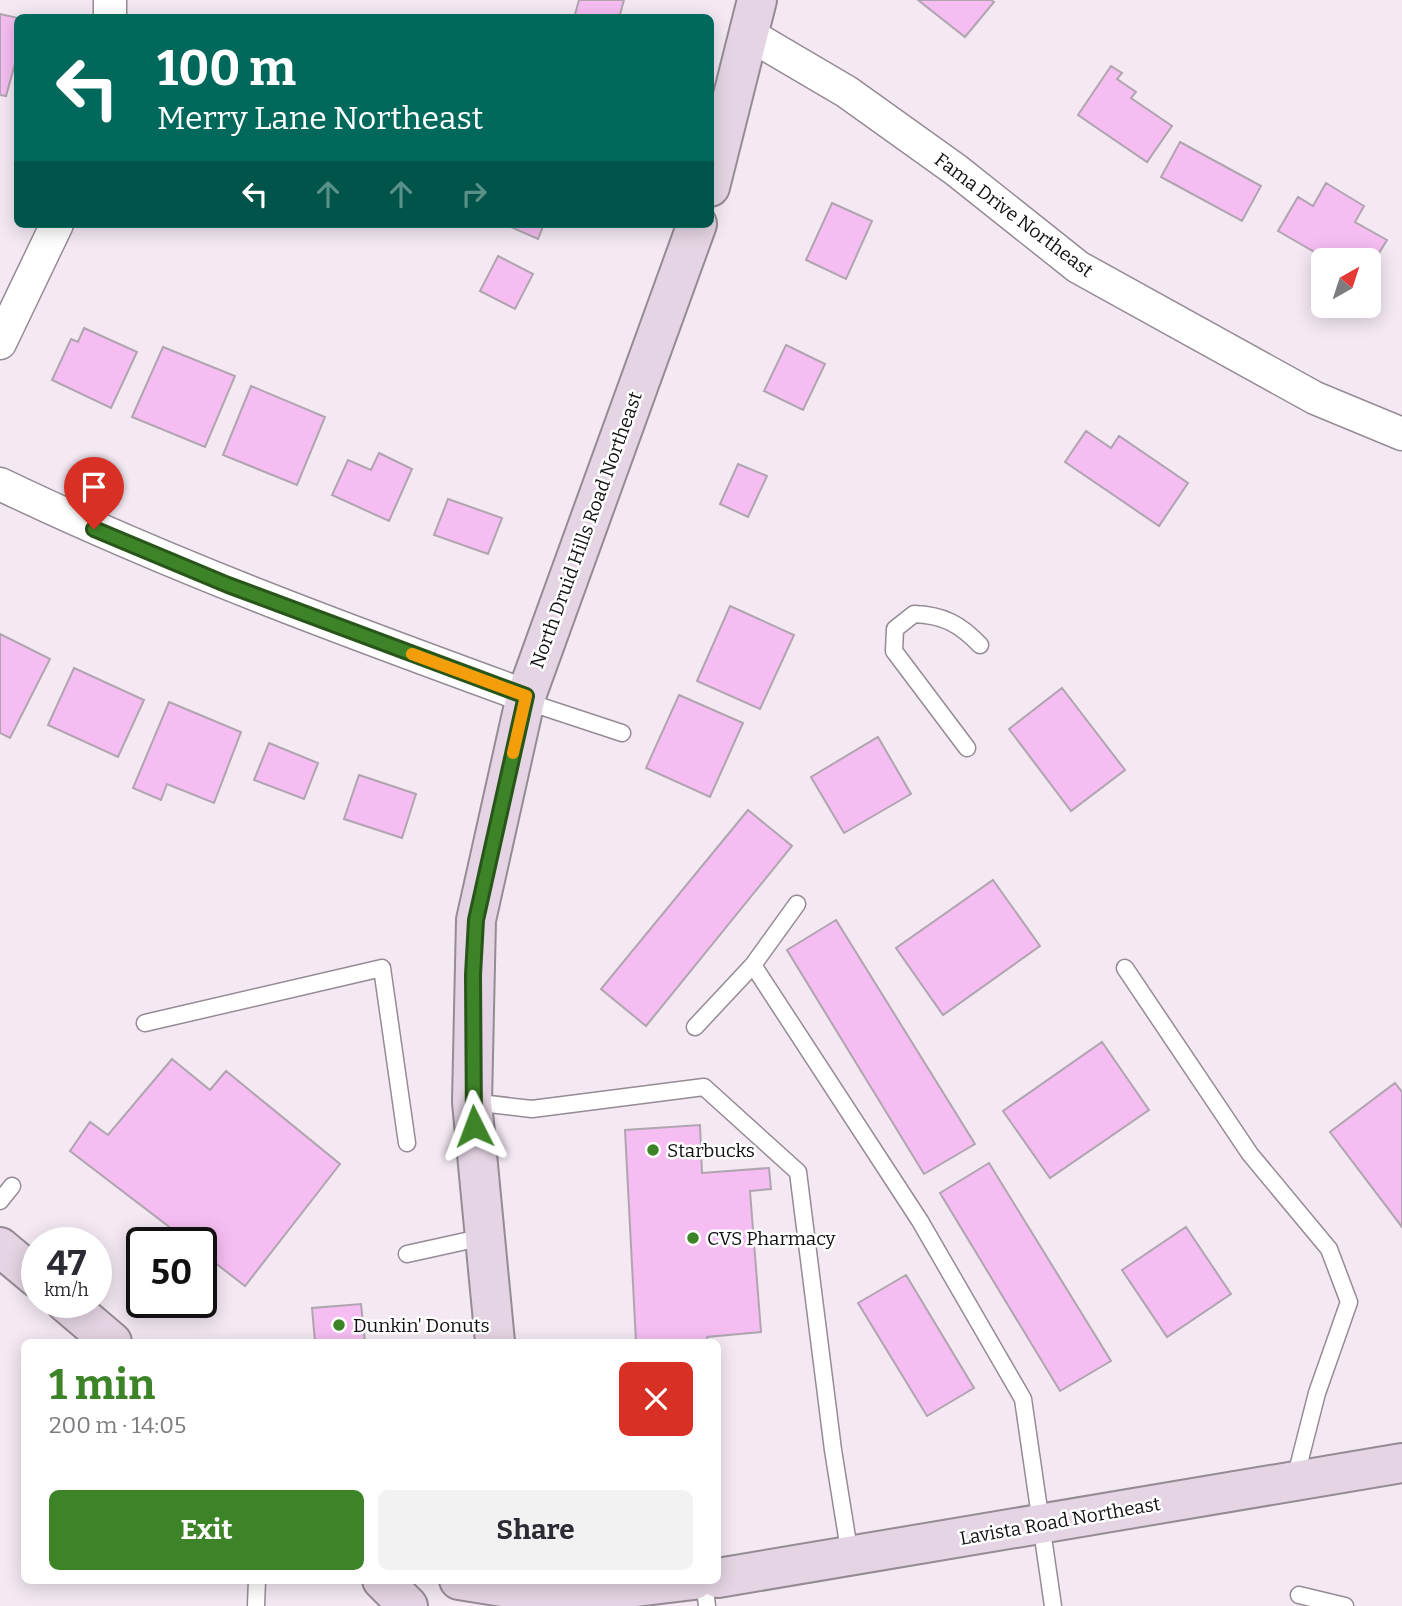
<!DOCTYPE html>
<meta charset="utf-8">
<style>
:root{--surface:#fff;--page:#f2f2f3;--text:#2b2b33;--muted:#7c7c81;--accent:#3d8327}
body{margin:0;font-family:Bitter,serif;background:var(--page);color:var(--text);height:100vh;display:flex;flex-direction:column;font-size:26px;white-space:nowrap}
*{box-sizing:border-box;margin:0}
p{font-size:23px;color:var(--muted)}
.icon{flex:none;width:38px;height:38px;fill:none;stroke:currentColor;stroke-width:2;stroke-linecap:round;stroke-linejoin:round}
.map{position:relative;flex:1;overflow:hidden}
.side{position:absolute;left:21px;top:1339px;width:700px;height:245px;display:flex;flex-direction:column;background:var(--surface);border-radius:10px;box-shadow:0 4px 18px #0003}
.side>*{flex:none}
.banner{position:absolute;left:14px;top:14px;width:700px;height:214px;border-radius:10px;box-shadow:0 4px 18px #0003;background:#00695c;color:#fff;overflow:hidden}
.needle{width:46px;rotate:39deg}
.fabs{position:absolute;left:1311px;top:248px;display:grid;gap:14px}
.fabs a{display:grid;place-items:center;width:70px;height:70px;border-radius:10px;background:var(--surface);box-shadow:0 4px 18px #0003;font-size:35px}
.speed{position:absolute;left:21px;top:1227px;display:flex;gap:14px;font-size:35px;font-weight:700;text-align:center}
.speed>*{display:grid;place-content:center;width:91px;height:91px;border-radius:50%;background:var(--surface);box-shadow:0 4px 18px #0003;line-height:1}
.speed small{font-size:18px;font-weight:400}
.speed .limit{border:4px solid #111;border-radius:10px;background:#fff;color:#111}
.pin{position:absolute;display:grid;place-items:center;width:60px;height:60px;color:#fff;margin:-72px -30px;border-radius:50% 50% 50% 0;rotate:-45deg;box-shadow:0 0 7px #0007}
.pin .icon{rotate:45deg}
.me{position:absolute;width:77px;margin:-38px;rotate:357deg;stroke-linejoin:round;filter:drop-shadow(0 0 5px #0008)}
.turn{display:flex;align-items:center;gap:24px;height:147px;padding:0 28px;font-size:32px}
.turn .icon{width:91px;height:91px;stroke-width:2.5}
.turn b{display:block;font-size:49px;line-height:60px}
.lanes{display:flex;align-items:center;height:66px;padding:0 28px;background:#0003;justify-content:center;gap:35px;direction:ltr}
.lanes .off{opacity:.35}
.round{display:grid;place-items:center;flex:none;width:74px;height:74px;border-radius:10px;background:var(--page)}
.head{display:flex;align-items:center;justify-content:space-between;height:119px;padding:0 28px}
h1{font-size:42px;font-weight:700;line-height:52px;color:var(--accent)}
.button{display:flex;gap:14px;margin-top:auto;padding:14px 28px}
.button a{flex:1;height:80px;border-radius:10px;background:var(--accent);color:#fff;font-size:28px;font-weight:700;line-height:80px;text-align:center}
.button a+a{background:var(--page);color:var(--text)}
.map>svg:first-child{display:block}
</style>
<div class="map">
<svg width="1402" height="1606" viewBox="0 0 1402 1606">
<rect width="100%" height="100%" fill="#f4e9f3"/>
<path fill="#f6bdf2" stroke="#afa5af" stroke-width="2" d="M579,0h45l-5,18h-45z
M918,0h73l3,2 -29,35z
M0,14l18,4v35l-12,43 -6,-1z
M1111,66l11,7 -5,6 19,13 -5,6 41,28 -25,36 -69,-47z
M1180,142l81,44 -19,35 -81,-44z
M1326,183l38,23 -9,16 32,18 -19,31v-10h-38l-52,-30 20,-34 15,9z
M832,203l40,18 -26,58 -40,-19z
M504,224h40l-6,15z
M498,256l35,18 -18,35 -35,-18z
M84,328l53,24 -26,56 -59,-28 19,-41 7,3z
M786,345l39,19 -22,46 -39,-19z
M163,347l72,29 -30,71 -73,-30z
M251,386l74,31 -28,68 -74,-30z
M1086,431l25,17 8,-12 69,47 -29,43 -94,-64z
M379,453l33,16 -23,52 -57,-26 16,-35 23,10z
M738,464l29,12 -19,41 -28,-13z
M448,499l54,19 -14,36 -54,-19z
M730,606l64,29 -34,74 -63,-28z
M0,634l50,25 -40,79 -10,-5z
M74,668l70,32 -26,57 -70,-32z
M1062,688l63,82 -54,41 -62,-82z
M679,695l64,28 -33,74 -64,-29z
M169,702l72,30 -27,71 -47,-19 -6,16 -28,-12z
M878,737l33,57 -67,39 -33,-56z
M269,743l49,20 -14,36 -50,-19z
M359,775l57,19 -14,44 -58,-19z
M748,810l44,36 -146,180 -45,-37z
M993,880l47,66 -97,69 -47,-67z
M836,920l139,224 -51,30 -137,-224z
M1102,1042l47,68 -99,68 -47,-67z
M172,1059l38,31 16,-19 114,93 -95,122 -44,-34v-10h-12l-119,-91 20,-29 18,13z
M1395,1083l7,9v135l-72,-95z
M700,1125l2,48 67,-5 2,21 -21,2 11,141 -54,5v5h-71l-11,-212z
M989,1163l122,198 -51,30 -120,-198z
M1186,1227l45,67 -64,43 -45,-67z
M906,1275l68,113 -47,28 -69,-113z
M361,1304l4,38h-50l-3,-34z"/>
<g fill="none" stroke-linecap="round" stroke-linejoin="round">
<defs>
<path id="service" d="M525,701l97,32
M967,748l-73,-97 1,-22 19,-15c29,1 46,10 66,31
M797,904l-44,61 167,256 103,178 30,207
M1125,968l125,186 79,95 20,53 -32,91 -22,86
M145,1023l237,-55 25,175
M695,1027l58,-62
M472,1102l60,7 172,-22 94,85 35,278 17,106
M0,1201l12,-15
M407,1254l77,-17
M704,1580l3,26
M1299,1595l46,11
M256,1606l1,-26"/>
<path id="minor" d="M110,18v-18
M750,35l97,57 109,78 122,97 237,131 87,36
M0,343l57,-119
M0,484c171,82 348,147 526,212"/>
<path id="secondary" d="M710,187l47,-187
M0,1247l37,31
M65,1302l47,40
M495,1342l-23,-240 4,-182 50,-224 171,-472
M718,1578l684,-115
M382,1580l26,26
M459,1580l100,16 135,-16"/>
</defs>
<use href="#service" stroke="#958b94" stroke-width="19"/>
<use href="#minor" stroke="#958b94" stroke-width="35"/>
<use href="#secondary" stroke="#958b94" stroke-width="42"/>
<use href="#service" stroke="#fff" stroke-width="16"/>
<use href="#minor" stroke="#fff" stroke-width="32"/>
<use href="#secondary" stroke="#e5d5e4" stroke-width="38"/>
</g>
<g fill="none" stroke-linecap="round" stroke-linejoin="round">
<defs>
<path id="route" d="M94,529l134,56 298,111 -50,224 -3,55 1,151"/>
</defs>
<use href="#route" stroke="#285519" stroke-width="18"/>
<use href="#route" stroke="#3d8327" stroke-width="12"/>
<path stroke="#f59e0b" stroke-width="12" d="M412,654l114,42 -13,57"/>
</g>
<g fill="#3d8327" stroke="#fff" stroke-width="2.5">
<circle cx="653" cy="1150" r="7"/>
<circle cx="693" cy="1238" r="7"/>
<circle cx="339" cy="1325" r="7"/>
</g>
<g text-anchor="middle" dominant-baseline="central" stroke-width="5" stroke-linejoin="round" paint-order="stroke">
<g font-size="19" fill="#131013" stroke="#fff">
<text transform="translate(1014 215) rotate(37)">Fama Drive Northeast</text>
<text transform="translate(586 530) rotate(-70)">North Druid Hills Road Northeast</text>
<text transform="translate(1060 1521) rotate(-10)">Lavista Road Northeast</text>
</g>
<g font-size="19" fill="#131013" stroke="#fff" text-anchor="start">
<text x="667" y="1150">Starbucks</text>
<text x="707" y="1238">CVS Pharmacy</text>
<text x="353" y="1325">Dunkin' Donuts</text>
</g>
</g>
</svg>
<div class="fabs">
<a><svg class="needle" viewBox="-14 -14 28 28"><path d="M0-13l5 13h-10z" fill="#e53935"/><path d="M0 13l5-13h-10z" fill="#7c7c81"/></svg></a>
</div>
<div class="speed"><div>47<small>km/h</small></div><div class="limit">50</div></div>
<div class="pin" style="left:94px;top:529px;background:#d93025"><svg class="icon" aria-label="arrive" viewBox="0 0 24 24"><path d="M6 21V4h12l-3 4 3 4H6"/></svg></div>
<svg class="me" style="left:474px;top:1126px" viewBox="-20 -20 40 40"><path d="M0-17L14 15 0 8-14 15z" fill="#3d8327" stroke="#fff" stroke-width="4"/></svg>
<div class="banner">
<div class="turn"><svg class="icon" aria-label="left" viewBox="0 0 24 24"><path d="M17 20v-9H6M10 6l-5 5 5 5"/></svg><div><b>100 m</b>Merry Lane Northeast</div></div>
<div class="lanes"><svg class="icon" aria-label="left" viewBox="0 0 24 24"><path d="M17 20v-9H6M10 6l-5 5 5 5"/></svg><svg class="icon off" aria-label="ahead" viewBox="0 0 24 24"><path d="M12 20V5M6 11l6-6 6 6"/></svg><svg class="icon off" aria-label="ahead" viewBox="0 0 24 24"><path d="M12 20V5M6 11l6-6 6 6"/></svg><svg class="icon off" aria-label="right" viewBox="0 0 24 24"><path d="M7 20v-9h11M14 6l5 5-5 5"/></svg></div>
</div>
<section class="side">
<div class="head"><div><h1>1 min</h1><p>200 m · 14:05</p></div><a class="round" style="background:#d93025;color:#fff"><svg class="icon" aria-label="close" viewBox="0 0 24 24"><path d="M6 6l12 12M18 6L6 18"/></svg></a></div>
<div class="button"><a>Exit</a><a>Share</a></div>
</section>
</div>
